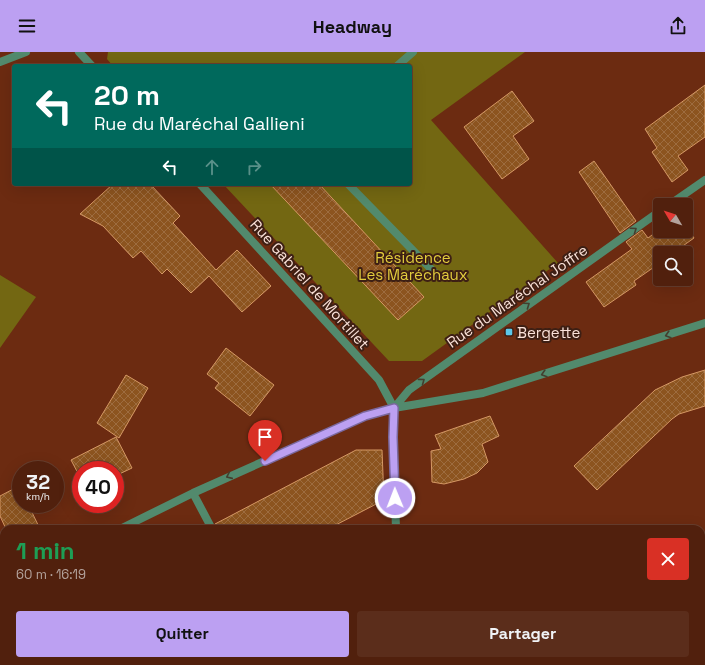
<!DOCTYPE html>
<html lang="fr">
<meta charset="utf-8">
<style>
:root{--surface:#51200d;--page:#5b2d1b;--text:#f1f3f6;--muted:#b4a39d;--line:#673e2e;--accent:#bca0f2}
body{margin:0;font-family:"Space Grotesk",sans-serif;background:var(--page);color:var(--text);height:100vh;display:flex;flex-direction:column;font-size:15px;white-space:nowrap}
*{box-sizing:border-box;margin:0}
p{font-size:13px;color:var(--muted)}
.icon{flex:none;width:22px;height:22px;fill:none;stroke:currentColor;stroke-width:2;stroke-linecap:round;stroke-linejoin:round}
.map{position:relative;flex:1;overflow:hidden}
.drawer{position:absolute;left:0px;top:473px;width:705px;height:140px;display:flex;flex-direction:column;background:var(--surface);border-radius:12px 12px 0 0;box-shadow:0 4px 16px #0002,0 0 0 1px var(--line)}
.drawer>*{flex:none}
.banner{position:absolute;left:12px;top:12px;width:400px;height:122px;border-radius:4px;box-shadow:0 4px 16px #0002,0 0 0 1px var(--line);background:#00695c;color:#fff;overflow:hidden}
.needle{width:26px;rotate:309deg}
.controls{position:absolute;left:653px;top:146px;display:grid;gap:8px}
.controls a{display:grid;place-items:center;width:40px;height:40px;border-radius:4px;background:var(--surface);box-shadow:0 4px 16px #0002,0 0 0 1px var(--line);font-size:20px}
.speed{position:absolute;left:12px;top:409px;display:flex;gap:8px;font-size:20px;font-weight:700;text-align:center}
.speed>*{display:grid;place-content:center;width:52px;height:52px;border-radius:50%;background:var(--surface);box-shadow:0 4px 16px #0002,0 0 0 1px var(--line);line-height:1}
.speed small{font-size:10px;font-weight:400}
.speed .limit{border:6px solid #d22;background:#fff;color:#111}
.pin{position:absolute;display:grid;place-items:center;width:34px;height:34px;color:#fff;margin:-41px -17px;border-radius:50% 50% 50% 0;rotate:-45deg;box-shadow:0 0 4px #0007}
.pin .icon{rotate:45deg}
.me{position:absolute;width:44px;margin:-22px;rotate:359deg;stroke-linejoin:round;filter:drop-shadow(0 0 3px #0008)}
.turn{display:flex;align-items:center;gap:14px;height:84px;padding:0 16px;font-size:18px}
.turn .icon{width:52px;height:52px;stroke-width:2.5}
.turn b{display:block;font-size:28px;line-height:34px}
.lanes{display:flex;align-items:center;height:38px;padding:0 16px;background:#0003;justify-content:center;gap:20px;direction:ltr}
.lanes .off{opacity:.35}
.round{display:grid;place-items:center;flex:none;width:42px;height:42px;border-radius:4px;background:var(--page)}
.summary{display:flex;align-items:center;justify-content:space-between;height:68px;padding:0 16px}
h1{font-size:24px;font-weight:600;line-height:30px;color:#1e9e55}
.primary-button{display:flex;gap:8px;margin-top:auto;padding:8px 16px}
.primary-button a{flex:1;height:46px;border-radius:4px;background:var(--accent);color:#111;font-size:16px;font-weight:600;line-height:46px;text-align:center}
.primary-button a+a{background:var(--page);color:var(--text)}
header{display:flex;justify-content:space-between;align-items:center;height:52px;padding:0 16px;background:var(--accent);color:#111;font-size:18px;font-weight:600}
.map>svg:first-child{display:block}
</style>
<header><svg class="icon" aria-label="menu" viewBox="0 0 24 24"><path d="M4 6h16M4 12h16M4 18h16"/></svg>Headway<svg class="icon" aria-label="share" viewBox="0 0 24 24"><path d="M12 15V3M7 8l5-5 5 5M5 13v7h14v-7"/></svg></header>
<div class="map">
<svg width="705" height="613" viewBox="0 0 705 613">
<defs>
<pattern id="building-cross-hatch" width="8" height="8" patternUnits="userSpaceOnUse"><rect width="8" height="8" fill="#8c541f"/><path d="M0 0l8 8M0 8l8-8" fill="none" stroke="#9d6c3f"/></pattern>
</defs>
<rect width="100%" height="100%" fill="#6c2b11"/>
<path fill="#736712" d="M108,0h417l-94,68 127,143 -136,98h-33l-166,-177h187v-118h-297l-6,-7z
M0,223l36,22 -36,51z"/>
<path fill="url(#building-cross-hatch)" stroke="#d59864" d="M705,33v52l-27,19 10,14 -16,12 -20,-30 5,-4 -12,-19z
M512,39l22,30 -21,15 16,23 -27,20 -38,-52z
M594,109l42,60 -16,12 -41,-61z
M113,132h37l30,32 -7,7 43,47 21,-20 34,36 -29,26 -33,-36 -18,17 -24,-24 -5,5 -21,-23 -8,7 -30,-32 -23,-12z
M270,132h49l105,113 -26,23z
M686,174l8,12 -21,15h-13v10l-26,18 2,4 -32,22 -18,-25 46,-33 -6,-7 16,-12 6,8 12,-9v2h26z
M226,296l48,37 -24,31 -35,-28 4,-5 -12,-9z
M705,318v36l-26,8 -7,5 -75,71 -23,-24 81,-76 27,-13z
M126,323l22,13 -29,50 -22,-15z
M490,364l9,20 -17,8 6,18 -11,11 -13,6 -20,5 -12,-2 -1,-31 10,-2 -6,-14z
M116,385l16,31 -17,8v-6h-34v9l-10,-19z
M356,398h26l2,50 -56,29h-111l-2,-5z
M21,433v19h7l12,25h-34l-6,-13v-20z"/>
<g fill="none" stroke-linecap="round" stroke-linejoin="round">
<path stroke="#528a6d" stroke-width="8" d="M397,14l16,-14
M348,132l87,89"/>
<path stroke="#528a6d" stroke-width="8" d="M0,10l26,-10
M669,153l36,-25
M394,356l15,-18 84,-60 167,-119
M193,441l19,36
M120,477l73,-36 172,-77 29,-8 89,-15 222,-70
M0,538l4,-2
M397,613l1,-4"/>
<path stroke="#528a6d" stroke-width="8" d="M79,0l13,14
M200,132l179,196 15,28 -1,29 3,92
M473,609l14,4"/>
</g>
<defs><path id="oneway-chevron" d="M-2-3.5L2.5 0L-2 3.5" fill="none" stroke-width="1.6" stroke-linecap="round" stroke-linejoin="round"/></defs>
<g stroke="#433f2f">
<use href="#oneway-chevron" transform="translate(634 178) rotate(-35)"/>
<use href="#oneway-chevron" transform="translate(527 253) rotate(-35)"/>
<use href="#oneway-chevron" transform="translate(668 283) rotate(163)"/>
<use href="#oneway-chevron" transform="translate(544 322) rotate(163)"/>
<use href="#oneway-chevron" transform="translate(422 329) rotate(-36)"/>
<use href="#oneway-chevron" transform="translate(229 424) rotate(156)"/>
</g>
<g fill="none" stroke-linecap="round" stroke-linejoin="round">
<defs>
<path id="route" d="M265,409l100,-45 29,-8 -1,29 2,61"/>
</defs>
<use href="#route" stroke="#7a689d" stroke-width="10"/>
<use href="#route" stroke="#bca0f2" stroke-width="7"/>
</g>
<rect fill="#5cc7e8" stroke="#3d1f14" stroke-width="1.5" x="505" y="276" width="8" height="8" rx="2"/>
<g text-anchor="middle" dominant-baseline="central" stroke-width="4" stroke-linejoin="round" paint-order="stroke">
<g font-size="15" fill="#e2cd3d" stroke="#3d1f14">
<text x="413" y="205">Résidence<tspan x="413" dy="17">Les Maréchaux</tspan></text>
</g>
<g font-size="15" fill="#fbe2d9" stroke="#3d1f14">
<text transform="translate(310 232) rotate(48)">Rue Gabriel de Mortillet</text>
<text transform="translate(517 244) rotate(-35)">Rue du Maréchal Joffre</text>
</g>
<g font-size="15" fill="#fbe2d9" stroke="#3d1f14" text-anchor="start">
<text x="517" y="280">Bergette</text>
</g>
</g>
</svg>
<div class="controls">
<a><svg class="needle" viewBox="-14 -14 28 28"><path d="M0-13l5 13h-10z" fill="#e53935"/><path d="M0 13l5-13h-10z" fill="#b4a39d"/></svg></a>
<a><svg class="icon" aria-label="search" viewBox="0 0 24 24"><circle cx="10" cy="10" r="6"/><path d="M15 15l6 6"/></svg></a>
</div>
<div class="speed"><div>32<small>km/h</small></div><div class="limit">40</div></div>
<div class="pin" style="left:265px;top:409px;background:#d93025"><svg class="icon" aria-label="arrive" viewBox="0 0 24 24"><path d="M6 21V4h12l-3 4 3 4H6"/></svg></div>
<svg class="me" style="left:395px;top:446px" viewBox="-20 -20 40 40"><circle r="17" fill="#bca0f2" stroke="#fff" stroke-width="3"/><path d="M0-11L8 9 0 5-8 9z" fill="#fff"/></svg>
<div class="banner">
<div class="turn"><svg class="icon" aria-label="left" viewBox="0 0 24 24"><path d="M17 20v-9H6M10 6l-5 5 5 5"/></svg><div><b>20 m</b>Rue du Maréchal Gallieni</div></div>
<div class="lanes"><svg class="icon" aria-label="left" viewBox="0 0 24 24"><path d="M17 20v-9H6M10 6l-5 5 5 5"/></svg><svg class="icon off" aria-label="ahead" viewBox="0 0 24 24"><path d="M12 20V5M6 11l6-6 6 6"/></svg><svg class="icon off" aria-label="right" viewBox="0 0 24 24"><path d="M7 20v-9h11M14 6l5 5-5 5"/></svg></div>
</div>
<section class="drawer">
<div class="summary"><div><h1>1 min</h1><p>60 m · 16:19</p></div><a class="round" style="background:#d93025;color:#fff"><svg class="icon" aria-label="close" viewBox="0 0 24 24"><path d="M6 6l12 12M18 6L6 18"/></svg></a></div>
<div class="primary-button"><a>Quitter</a><a>Partager</a></div>
</section>
</div>
